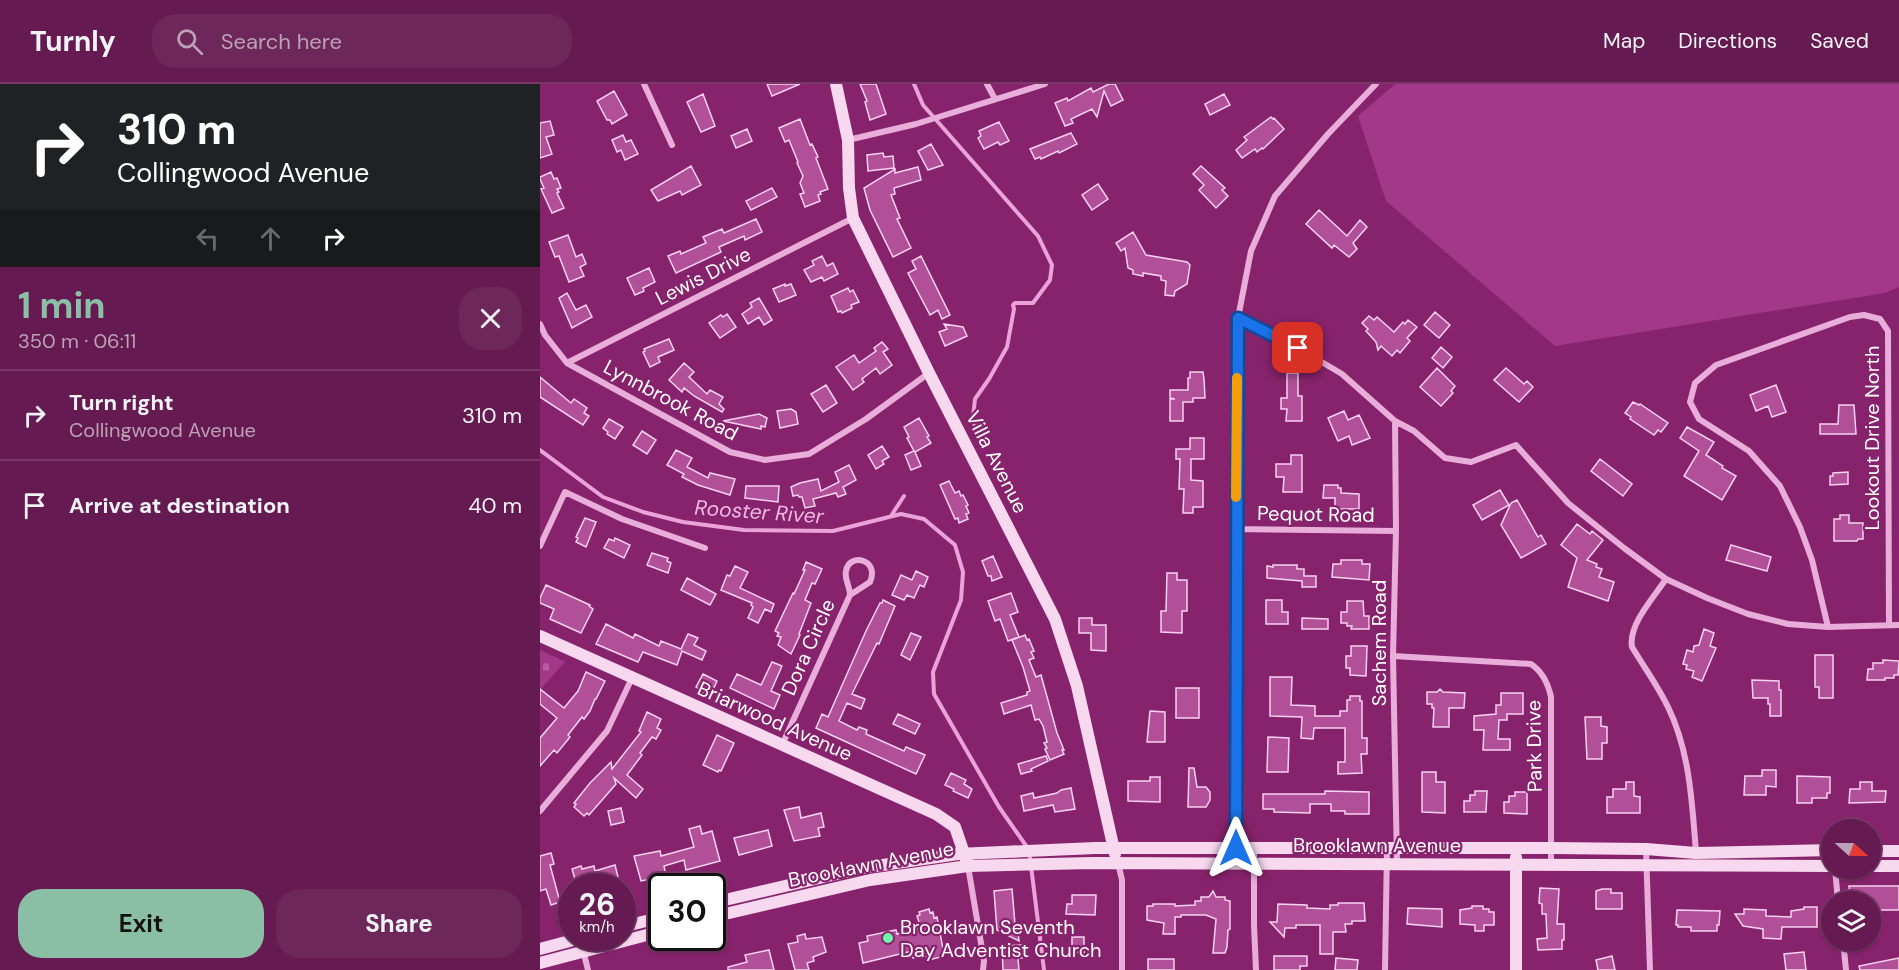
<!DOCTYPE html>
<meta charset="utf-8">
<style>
:root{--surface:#651a51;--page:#6d275b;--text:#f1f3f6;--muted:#bca1b7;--line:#793868;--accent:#8abfa5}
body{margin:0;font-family:"DM Sans",sans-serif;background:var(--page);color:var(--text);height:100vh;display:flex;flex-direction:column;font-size:22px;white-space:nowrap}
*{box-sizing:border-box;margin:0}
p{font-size:20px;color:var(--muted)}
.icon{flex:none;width:33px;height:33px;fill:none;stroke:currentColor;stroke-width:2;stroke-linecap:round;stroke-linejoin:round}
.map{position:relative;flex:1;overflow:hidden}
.drawer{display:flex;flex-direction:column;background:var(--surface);width:540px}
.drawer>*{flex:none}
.banner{background:#202124;color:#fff;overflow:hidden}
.needle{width:39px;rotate:111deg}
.buttons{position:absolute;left:1281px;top:735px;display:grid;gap:12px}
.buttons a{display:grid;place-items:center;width:60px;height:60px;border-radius:50%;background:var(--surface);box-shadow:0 2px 4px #0004,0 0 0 2px var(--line);font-size:30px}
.speed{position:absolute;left:18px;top:789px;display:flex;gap:12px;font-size:30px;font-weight:700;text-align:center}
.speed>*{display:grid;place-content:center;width:78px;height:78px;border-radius:50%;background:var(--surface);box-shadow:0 2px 4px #0004,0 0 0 2px var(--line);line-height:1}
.speed small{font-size:15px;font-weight:400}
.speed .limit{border:3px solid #111;border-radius:9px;background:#fff;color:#111}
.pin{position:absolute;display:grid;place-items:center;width:51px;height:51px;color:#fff;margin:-26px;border-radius:12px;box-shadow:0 3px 9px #0006}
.me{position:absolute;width:66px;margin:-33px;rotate:0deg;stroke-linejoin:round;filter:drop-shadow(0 0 4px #0008)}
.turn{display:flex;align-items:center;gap:21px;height:126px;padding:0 18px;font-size:27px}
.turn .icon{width:78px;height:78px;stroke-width:2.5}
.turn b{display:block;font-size:42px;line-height:51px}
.lanes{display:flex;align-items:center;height:57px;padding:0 18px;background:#0003;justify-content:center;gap:30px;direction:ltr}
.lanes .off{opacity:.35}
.round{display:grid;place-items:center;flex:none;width:63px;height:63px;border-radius:24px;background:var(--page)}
.head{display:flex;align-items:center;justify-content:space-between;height:102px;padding:0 18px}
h1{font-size:36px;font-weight:700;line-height:45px;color:var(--accent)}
.action{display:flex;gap:12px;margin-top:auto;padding:12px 18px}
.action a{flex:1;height:69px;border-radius:24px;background:var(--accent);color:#111;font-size:24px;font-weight:700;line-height:69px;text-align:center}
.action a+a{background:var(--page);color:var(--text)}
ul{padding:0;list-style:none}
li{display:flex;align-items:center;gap:18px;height:90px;padding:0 18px;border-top:2px solid var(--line)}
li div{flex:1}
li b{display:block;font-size:22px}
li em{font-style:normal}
header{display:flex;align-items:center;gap:36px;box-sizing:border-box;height:84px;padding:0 30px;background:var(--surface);border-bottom:2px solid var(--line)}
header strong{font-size:28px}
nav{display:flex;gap:33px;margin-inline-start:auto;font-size:21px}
.search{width:420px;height:54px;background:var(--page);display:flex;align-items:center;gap:15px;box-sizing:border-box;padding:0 21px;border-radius:24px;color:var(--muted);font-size:22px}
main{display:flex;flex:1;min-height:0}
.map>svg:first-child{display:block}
</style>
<header>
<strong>Turnly</strong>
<div class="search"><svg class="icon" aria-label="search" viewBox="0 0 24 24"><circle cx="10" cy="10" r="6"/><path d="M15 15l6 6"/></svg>Search here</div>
<nav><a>Map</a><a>Directions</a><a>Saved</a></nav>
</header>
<main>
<section class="drawer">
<div class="banner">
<div class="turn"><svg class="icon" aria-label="right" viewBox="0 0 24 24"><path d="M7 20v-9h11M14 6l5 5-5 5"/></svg><div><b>310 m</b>Collingwood Avenue</div></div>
<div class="lanes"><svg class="icon off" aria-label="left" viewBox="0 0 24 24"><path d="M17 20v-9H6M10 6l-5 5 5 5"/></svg><svg class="icon off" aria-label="ahead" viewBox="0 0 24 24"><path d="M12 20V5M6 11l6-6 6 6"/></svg><svg class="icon" aria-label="right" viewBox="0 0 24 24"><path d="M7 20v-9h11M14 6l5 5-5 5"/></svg></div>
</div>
<div class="head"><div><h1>1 min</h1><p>350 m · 06:11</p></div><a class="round"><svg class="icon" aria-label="close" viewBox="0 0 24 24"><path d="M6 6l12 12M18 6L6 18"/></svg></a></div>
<ul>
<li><svg class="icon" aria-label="right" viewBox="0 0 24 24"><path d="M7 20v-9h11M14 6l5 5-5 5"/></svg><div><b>Turn right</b><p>Collingwood Avenue</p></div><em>310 m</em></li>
<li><svg class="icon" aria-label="arrive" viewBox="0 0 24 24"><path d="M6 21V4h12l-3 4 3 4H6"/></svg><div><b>Arrive at destination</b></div><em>40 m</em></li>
</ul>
<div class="action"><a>Exit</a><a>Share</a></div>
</section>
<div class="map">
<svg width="1359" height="886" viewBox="0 0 1359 886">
<defs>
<pattern id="cemetery-stones" width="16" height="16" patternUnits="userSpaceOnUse" patternTransform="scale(1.5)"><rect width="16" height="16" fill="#a33788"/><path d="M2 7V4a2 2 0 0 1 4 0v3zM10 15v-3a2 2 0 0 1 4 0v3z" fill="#b55fa0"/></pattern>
</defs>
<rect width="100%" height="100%" fill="#87236c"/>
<path fill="#a33788" d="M855,0h504v203l-14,6 -330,53 -169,-145 -28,-85z"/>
<path fill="url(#cemetery-stones)" d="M0,566l25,12 -25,28z"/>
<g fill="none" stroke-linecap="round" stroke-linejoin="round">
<path stroke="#eaa2d9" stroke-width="4" d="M374,0l9,21 115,131 14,29 -2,15 -17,23h-18l-2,2 1,4 -7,38 -18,32 -14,20 -2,18 4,20
M0,366l63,47 40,15 40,10 61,8 89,1 68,-17 23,5 31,26 8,27 -2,28 -28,72 1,22 65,113 30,43 15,120
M351,432l13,-20"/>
</g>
<path fill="#b15098" stroke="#f7d2ee" stroke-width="1.5" d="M227,0h33l-28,12z
M320,0h16l10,30 -16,6 -5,-18 2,-1z
M569,0h6l8,16 -12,6 -7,-15 -7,26 -5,-8 -21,10 2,4 -8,3 -10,-23 12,-5 1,3 23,-13 2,4z
M74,7l13,24 -15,9 -2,-4h-3l-10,-19z
M163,10l12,32 -14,6 -14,-30z
M684,10l6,11 -20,10 -5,-11z
M731,33l2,2 1,-1 10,11 -21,20 -1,-1 -5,4 -2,-3 -13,9 -6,-8 11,-10 -3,-3z
M260,35l10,26 2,-1 6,13 -2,1 12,31 -8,3 1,2 -3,1 2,6 -15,6 -5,-13 4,-1 -4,-10 3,-7 -6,-13 1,-1 -9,-22 -4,2 -6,-14z
M10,37l4,14 -8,2 6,17 -12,4v-35z
M459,38l10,19 -9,4 -2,-3 -14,7 -6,-11 3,-2 -2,-5z
M207,45l5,12 -16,7 -5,-12z
M531,49l6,11 -18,9 -1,-2 -17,8 -1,-2 -5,2 -5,-10z
M83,51l3,7 5,-2 7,14 -13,6 -4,-10 -4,2 -5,-12z
M391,60l12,21 -15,5 -10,-19z
M343,69l1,4 9,-1 1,12 -26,3 -1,-16z
M151,82l10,19 -19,10 -2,-4 -22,10 -7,-11z
M661,82l24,22 -3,2 6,6 -12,12 -17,-18 5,-5 -11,-11z
M378,83l3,13 -27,8 1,6 -4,1 9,23 -3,1 14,29 -18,9 -23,-47 -6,-22 31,-19v4z
M11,88l3,7 3,-1 4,10 -4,1 2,3 -2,1 7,15 -12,5 -11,-24 3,-1 -4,-9v-2z
M558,100l10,15 -16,11 -10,-15z
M232,104l5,9 -26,13 -5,-9z
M779,126l28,26 13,-16 7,7 -14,16 4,6 -8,8 -15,-12 -2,3 -26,-24z
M216,135l6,13 -17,8 -1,-4 -25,11 2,5 -45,21 -8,-17 12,-5 1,3 25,-11 -3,-6 19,-8 2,4z
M593,148l13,23 41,7 3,3 -3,19 -12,7 -1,5 -9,-1 1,-14 -5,-1v-4l-18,-3v3l-10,-2v-4l-5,-2 -3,-20 -4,3 -5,-8z
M28,151l8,22 6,-3 4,10 -6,3 4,9 -15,6 -10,-26 -4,1 -6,-15z
M282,172l5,10 6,-3 5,11 -14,7 -2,-4 -11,5 -7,-12 10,-5 -2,-4z
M381,172l29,59 -8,4 -4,-9 -8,5 -22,-42 8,-4 -4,-8z
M109,184l6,14 -12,6 1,3 -9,4 -8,-17z
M245,200v2l6,-2 5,11 -17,7 -6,-13z
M308,204l2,4 3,-2 6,12 -8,3 1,3 -10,5 -1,-2 -3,1 -7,-16z
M27,209l9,17 10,-5 6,12 -20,11 -13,-30z
M219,214l13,22 -8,5 -5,-8 -11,7 -6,-10 10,-7 -2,-4z
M895,228l15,13 -11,13 -15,-13z
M187,230l9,13 -16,11 -11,-15 12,-8 2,2z
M829,232l5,4 3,-3 17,15 9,-10 2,2 3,-4 9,7 -10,11 3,3 -10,12 -3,-3 -5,6 -11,-10 -3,4 -2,-8 -10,-11 2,-2 -6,-6z
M404,240l19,3 4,9 -22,10 -6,-14 8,-3z
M129,255l5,11 -16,7 2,5 -10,5 -7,-15 2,-1 -1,-2z
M342,258l6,7 -5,3 9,13 -12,9 -4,-6 -14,11 2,3 -11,8 -17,-23 18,-12 5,8 17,-12 -2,-3z
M901,263l11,10 -9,11 -11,-10z
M144,279l10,9 -5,5 18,17 3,-4 13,7 -4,7 5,5 -2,3 -28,-16 -10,-8 -2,4 -13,-12z
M897,284l18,18 -4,5 2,2 -12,13 -21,-19z
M966,284l18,16 3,-3 6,6 -14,15 -25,-22z
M650,288h13l1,7 1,19h-12v4h-10v19h-13v-22h5l-5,-1v-8h18v-12h2z
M747,289h11v23h4v25h-16l1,-12h-6v-11h6z
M0,293l31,26 3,-4 13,9 -3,5 5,3 -6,9 -43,-28z
M286,301l11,18 -14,9 -12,-18z
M1236,301l10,27 -14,5 -4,-11 -12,5 -6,-16z
M1093,318l6,3 1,-1 28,19 -7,9 -3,-2 -4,5 -24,-16 1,-2 -6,-4z
M1299,321h15l2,29h-36v-10h18z
M251,325l5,3 2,12 -18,4 -3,-17z
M804,327l4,9 11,-5 11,23 -18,7 -3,-9 -11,5 -10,-23z
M219,330l8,4 -2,9 -4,-1v3l-38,-8z
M379,334l10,18 -2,1 4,6 -16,9 6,14 -10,4 -6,-15 9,-4 -7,-13 2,-1 -5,-10z
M69,335l14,8 -8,12 -8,-5 1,-2 -5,-4z
M1147,343l27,15 -8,13 17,11 -1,2 14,8 -14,24 -38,-24 15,-25 -19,-13z
M102,347l14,9 -9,14 -14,-9z
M650,354h14v21h-13v21l12,1v26h-10v6h-10l1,-24h-5l1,-30h-4v-10h14z
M342,362l7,11 -7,4 2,3 -8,5 -8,-14z
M136,366l16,8 -5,9 21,11 2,-5 25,6 -5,16 -32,-10 -16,-8 2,-3 -17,-9z
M751,371h11v37h-19l1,-15h-8v-13h15z
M1060,375l32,25 -9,12 -32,-25z
M309,381l7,15 -13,7 3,7 -8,3 -2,-4 -23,6 2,7 -10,2 -3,-11h-3l-1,-2 -5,1 -2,-9 9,-4 18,-4 3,12 18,-9 -4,-10z
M1308,388v12l-18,1v-9h3v-3z
M409,397l6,12 4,-2 2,5 2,-1 5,10 -2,1 3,7 -3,1 2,5 -9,4 -1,-5 -3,1 -15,-34z
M784,401h14v3h3v5l18,1v15h-24v-11h-12z
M206,402h33l-1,16 -33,-4z
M960,406l9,15 -27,15 -9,-15z
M977,416l21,37 3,-2 5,9 -25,14 -20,-33 10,-22z
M1300,431h9v8h14v16h-5l-1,2h-23v-22h6z
M45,434l11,4 -10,25 -10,-5 2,-4 -2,-1z
M1037,440l13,10 2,-3 11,9 -16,20 10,4 -1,3 6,2 -3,8 15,5 -6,19 -40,-14 9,-29 -16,-13z
M75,454l15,7 -6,13 -20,-10 5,-9 5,2z
M1191,461l40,12 -4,14 -41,-11z
M112,469l16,5 -1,3 4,2 -3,10 -21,-8z
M453,472l9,21 -10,4 -1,-5h-3l-6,-15z
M801,476h21v4h8l-1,16 -37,-3 1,-13h8z
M266,478l16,7 -7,15 -3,-1 -7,17 6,3 -12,31 1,1 -9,19 -13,-9 3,-8 -4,-1 2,-3 -4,-2 18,-38 1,1 11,-24h-2z
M733,481h24v4h7v7h12v11h-14v-6l-35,-3v-12l6,1z
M195,482l13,6 -8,16 34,16 -3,8 -6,-3 -7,14 -10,-5 5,-11 -2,-2 1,-2 -31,-13 6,-15 3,1z
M376,487l12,6 -4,10 -4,-2 -6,13 -7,-3 -3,5 -12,-5 9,-20 11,5z
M627,489h10v7h10v31h-5v22l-21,-1v-21h5z
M147,494l29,16 -6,11 -29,-15z
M6,501l44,20 -1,1 4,3 -12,24 -31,-14 4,-10 -14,-6v-5z
M471,509l7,19 -8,3 9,22 -11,4 -8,-22 -5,2 -7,-20z
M343,516l12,6 -16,38 -2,-1 -25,51 13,5 -4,10 -14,-6 -8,18 18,9 2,-3 8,3 -1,4 38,17 2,-4 19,8 -9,19 -100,-46 6,-14 6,3 38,-86 14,-28h2z
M726,516h16v12h6v12h-22z
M807,517h16l1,15h5v13h-18l1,-3h-5v-3h-6v-11h6z
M539,534h13v7h14v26l-15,-1v-17h-12z
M762,534l26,1v10h-26z
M66,540l27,14 2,-4 24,12 2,-5 20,8 7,-15 10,4 -4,7 12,6 -4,9 -20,-9 -5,14 -34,-13 -5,10 -42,-18z
M1164,545l10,4 -4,13 6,2 -14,33 -10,-4 2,-6 -8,-2 1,-4 -4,-1 4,-14 6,2 1,-6 5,-1z
M371,549l10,4 -11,23 -9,-5z
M485,551l2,5 2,-1 5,12 -3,1 3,6 -5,2 7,17 5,-2 16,58 7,17h-2l2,4 -14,6 -5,-11 2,-1 -3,-5 3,-1 -4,-16 -4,-7 -4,1 -4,-15 -27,9 -3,-11 26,-8v-3l3,-1 -7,-24 -11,-27z
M811,562h16l-1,30 -16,-1v-7h-4v-12h5z
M1275,571h18v43h-14v-11h-4z
M1343,576l16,1 -1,14h-4v3h-9v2h-18l1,-11h5v-6h10z
M232,578l10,4 -11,25 9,4 -6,14 -44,-21 7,-14 24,11z
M46,588l19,9 -9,18h-1l-5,12 -6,8 -2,-2 -14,18 2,2 -13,16 -3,-3 -14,16v-28l17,-20 -17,-14v-15l24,19 14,-17z
M163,590l14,7 -6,13 -3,1 -10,-4 1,-2 -3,-2z
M730,593h22l-1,28 24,1v10h25v-5h7v-11h3v-4h10v5h2v37h5v16h-6l1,19 -24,1v-12h7v-34h-31l-1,11 -12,-1 1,-21 -32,-1z
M1212,596l27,1v9h2v26h-11v-12h-2v-6h-15z
M636,604h23v30h-23z
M900,605l3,3 22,1 -1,15h-15v19h-16l1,-19h-2v-4h-5v-12h10z
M961,609h22v21h-16v6h-8l-1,19h12v11h-27l1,-20h-10v-14l22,-2v-9h5z
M610,627l15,1v30h-18z
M107,628l14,7 -4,9 4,2 -5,9 -4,-2 -12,16 2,2 -15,20 16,14 -7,9 -22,-20 2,6 -27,31 -2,-2 -3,3 -10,-9 2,-3 -2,-1 16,-20 21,-21 1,7 29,-37 -2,-1z
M358,630l22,10 -5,10 -22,-10z
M1045,633h16v9l6,1v16h-5v16h-15z
M177,651l17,8 -13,28 -2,-1 -1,2 -15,-7z
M728,653l21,1 -1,34h-21z
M506,672l2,5 -17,8 1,2 -11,3 -3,-10z
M649,684h5l3,19h9l4,5v8l-4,7h-18z
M1222,686h14v17l-10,-1v9h-22l1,-19h17z
M882,688h14v10h9v31l-23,-1z
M411,689l15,7 -2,4 8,5 -4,9 -15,-7 1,-2 -9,-4z
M1257,692l33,1v16h-3v5h-15v5h-15z
M610,693h10v25l-32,-1v-20h22z
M1086,698h8v14l6,1v16h-33v-16h6v-8h13z
M1320,698h12v9h14l-1,11 -36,1 1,-14h10z
M531,704l4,21 -20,3 -2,-7 -29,6 -3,-15 12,-3 1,5 23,-5 4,-3z
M785,707l44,1v22h-24v-3h-14v-7h-21v9l-36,-1v-3h-11v-15h62z
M935,707h12l-1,21h-22v-11h6v-6h5z
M975,708h12v22l-23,-1v-11h5v-6h6z
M259,723l2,11 20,-5 3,14 -6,1 2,8 -26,5 -10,-31z
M81,724l3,14 -13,3 -3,-14z
M160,742l2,8 10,-3 8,30 -34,9 -2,-10 -20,6 2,10 -25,5 -7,-25 26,-5 1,5 33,-9 -5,-18z
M228,746l4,16 -33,9 -5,-17z
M11,769l3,11 -4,1 10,37 -9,3 -5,-16 -6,2v-35z
M75,781l3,12 -10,3 2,6h-33l-5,-17 9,-3 1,3 12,-3 1,5z
M1309,802h50v24h-29v-8h-19z
M1000,804l19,1 -2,35h7v16h-2v9l-24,1 -1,-11 10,-1 -1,-24h-4v-10l-3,-1z
M472,805l3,35h2l2,17 -22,-11 -3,-39z
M1062,805h9v4h11v16h-26v-18z
M673,807l3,6h9v3l5,1v28l-2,1 -1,17 -2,6h-12l3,-34 -10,-4h-25v2h-6v17h-12l1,-11 -17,-3v-14h6v-2h22v2l20,-1v-4h6v-4h8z
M532,811h24l-1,20 -29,-1 1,-10h5z
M798,819h26l1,18h-13v3h-7l1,8h-13v22h-13v-29h-24v3h-11l-1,9 -14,-15h7l1,-18 29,1v3l23,1v-4h8z
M932,822h11v3h6v3h5v13h-10v6h-9v-6l-15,-1v-14l12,-2z
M1264,823h13v20h-35l-1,12 -18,-1v-9l-20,-3 -8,-12h9v-5l22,1v6l25,1v-6l13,-2z
M868,824l34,1v18l-35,-3z
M389,825l1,4 3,-1 1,6 3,-1 7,37h-3v3l-13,3 -1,-3h-4v-2l-10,3 -1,-4 -4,1v-3l-45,11 -4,-20 9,-2 -1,-5 29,-6 1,4 20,-5 -1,-6 3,-1 -2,-6 3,-1 -1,-3z
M1137,826l43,1 -1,14h-2v6h-26v-4h-13v-2h-2z
M265,850l1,5 16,-2 4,15 -13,5 1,4 -7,2 2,7h-14l-7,-26 10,-2 -1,-6z
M532,853h12v16l-12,-1z
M482,861v13h-4l1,12h-16l-1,-24z
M229,866l5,20h-46v-3l19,-5 -2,-7z
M1264,868l2,18h-20l-2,-16z
M734,872h33v10h-7v4h-26z
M1072,872l3,14h-17l-2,-10z
M796,874l22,2 -1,10h-22z
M1359,874v12h-39l-1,-4z
M608,875h26v11h-26z"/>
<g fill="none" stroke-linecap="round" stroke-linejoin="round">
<path stroke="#e9adda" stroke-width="6" d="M104,0l28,61
M447,0l8,15
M308,56l68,-16 129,-40
M698,234l60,30 44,26 53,47 19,10 31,27 26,4 45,-17 52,58 56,45 42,31 41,19 41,16 40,10 40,3 71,-2
M0,240l5,11 22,28 163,89 35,8 44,-6 57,-35 63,-46
M27,279l286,-145
M855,337l1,110 -3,125 4,208
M696,445l160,2
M0,462l25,-54 57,27 83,29
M1126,495c-12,18 -38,46 -34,68 12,20 26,39 36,60 22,45 24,96 28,145
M1288,543l-16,-67 -12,-33 -20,-41 -31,-35 -50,-32 -9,-17 5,-19 21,-18 134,-48 14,-2 16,4 8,12 1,294
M853,572l138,8c12,8 17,19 20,33v168
M242,661l68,-150c0,-8 -6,-17 -4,-24 3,-19 34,-12 24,11l-20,13
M0,727l67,-80 25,-53
M714,764v77l2,45
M1106,765l4,121
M578,779l4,17v90
M695,779l3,-545 13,-67 24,-55 53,-62 48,-50
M428,782l16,95 -1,9
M1295,784l3,34
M1303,856l3,30
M43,866l5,20
M845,886l2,-122"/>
<path stroke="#f7d8ef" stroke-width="12" d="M296,0l12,56 1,48 4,30 76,155 126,246 22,67 38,168
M0,552l396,178 19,13 12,35
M1330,767h29
M976,773v113
M1330,782h29
M172,819l150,-35 96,-14 137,-6h456l95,1 50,4 136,-3
M172,833l158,-37 98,-14 124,-3 740,3
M82,843l40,-10
M0,865l41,-11
M0,879l122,-32"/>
</g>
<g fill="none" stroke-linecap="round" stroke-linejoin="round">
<defs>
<path id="route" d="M696,764l2,-530 60,30"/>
</defs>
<use href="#route" stroke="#114b97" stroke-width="15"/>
<use href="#route" stroke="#1a73e8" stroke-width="10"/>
<path stroke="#f59e0b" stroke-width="10" d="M696,413l1,-119"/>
</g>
<circle fill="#70f4a7" stroke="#87236c" stroke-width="2" cx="348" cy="854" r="6"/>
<g text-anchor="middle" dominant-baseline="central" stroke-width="4.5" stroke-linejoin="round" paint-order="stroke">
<g font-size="20" fill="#fff" stroke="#87236c">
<text transform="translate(163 192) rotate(-27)">Lewis Drive</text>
<text transform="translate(131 316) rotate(28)">Lynnbrook Road</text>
<text transform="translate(1332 354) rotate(-90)">Lookout Drive North</text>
<text transform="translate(457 378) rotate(63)">Villa Avenue</text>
<text transform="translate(776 430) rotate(1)">Pequot Road</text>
<text transform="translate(839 559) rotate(-90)">Sachem Road</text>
<text transform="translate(268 563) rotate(-66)">Dora Circle</text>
<text transform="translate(235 637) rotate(24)">Briarwood Avenue</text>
<text transform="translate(994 662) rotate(-91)">Park Drive</text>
<text x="837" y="761">Brooklawn Avenue</text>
<text transform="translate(331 780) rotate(-11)">Brooklawn Avenue</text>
</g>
<g font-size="20" fill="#fff" stroke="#87236c" text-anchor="start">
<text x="360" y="843">Brooklawn Seventh<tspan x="360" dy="23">Day Adventist Church</tspan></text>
</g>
<g font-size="21" font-style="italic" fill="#f0b9e3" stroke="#87236c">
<text transform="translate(219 428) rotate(4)">Rooster River</text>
</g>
</g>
</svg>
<div class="buttons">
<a><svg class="needle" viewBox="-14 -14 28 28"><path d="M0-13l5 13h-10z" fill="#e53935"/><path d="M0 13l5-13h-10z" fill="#bca1b7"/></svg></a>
<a><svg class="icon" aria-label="layers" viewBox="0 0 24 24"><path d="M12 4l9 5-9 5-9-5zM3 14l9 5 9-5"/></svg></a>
</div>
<div class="speed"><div>26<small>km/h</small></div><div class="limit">30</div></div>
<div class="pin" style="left:758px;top:264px;background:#d93025"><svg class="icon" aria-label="arrive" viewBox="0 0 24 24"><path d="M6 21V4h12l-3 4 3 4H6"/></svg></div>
<svg class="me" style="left:696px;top:764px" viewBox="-20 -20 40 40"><path d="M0-17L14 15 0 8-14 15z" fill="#1a73e8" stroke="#fff" stroke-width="4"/></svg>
</div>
</main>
